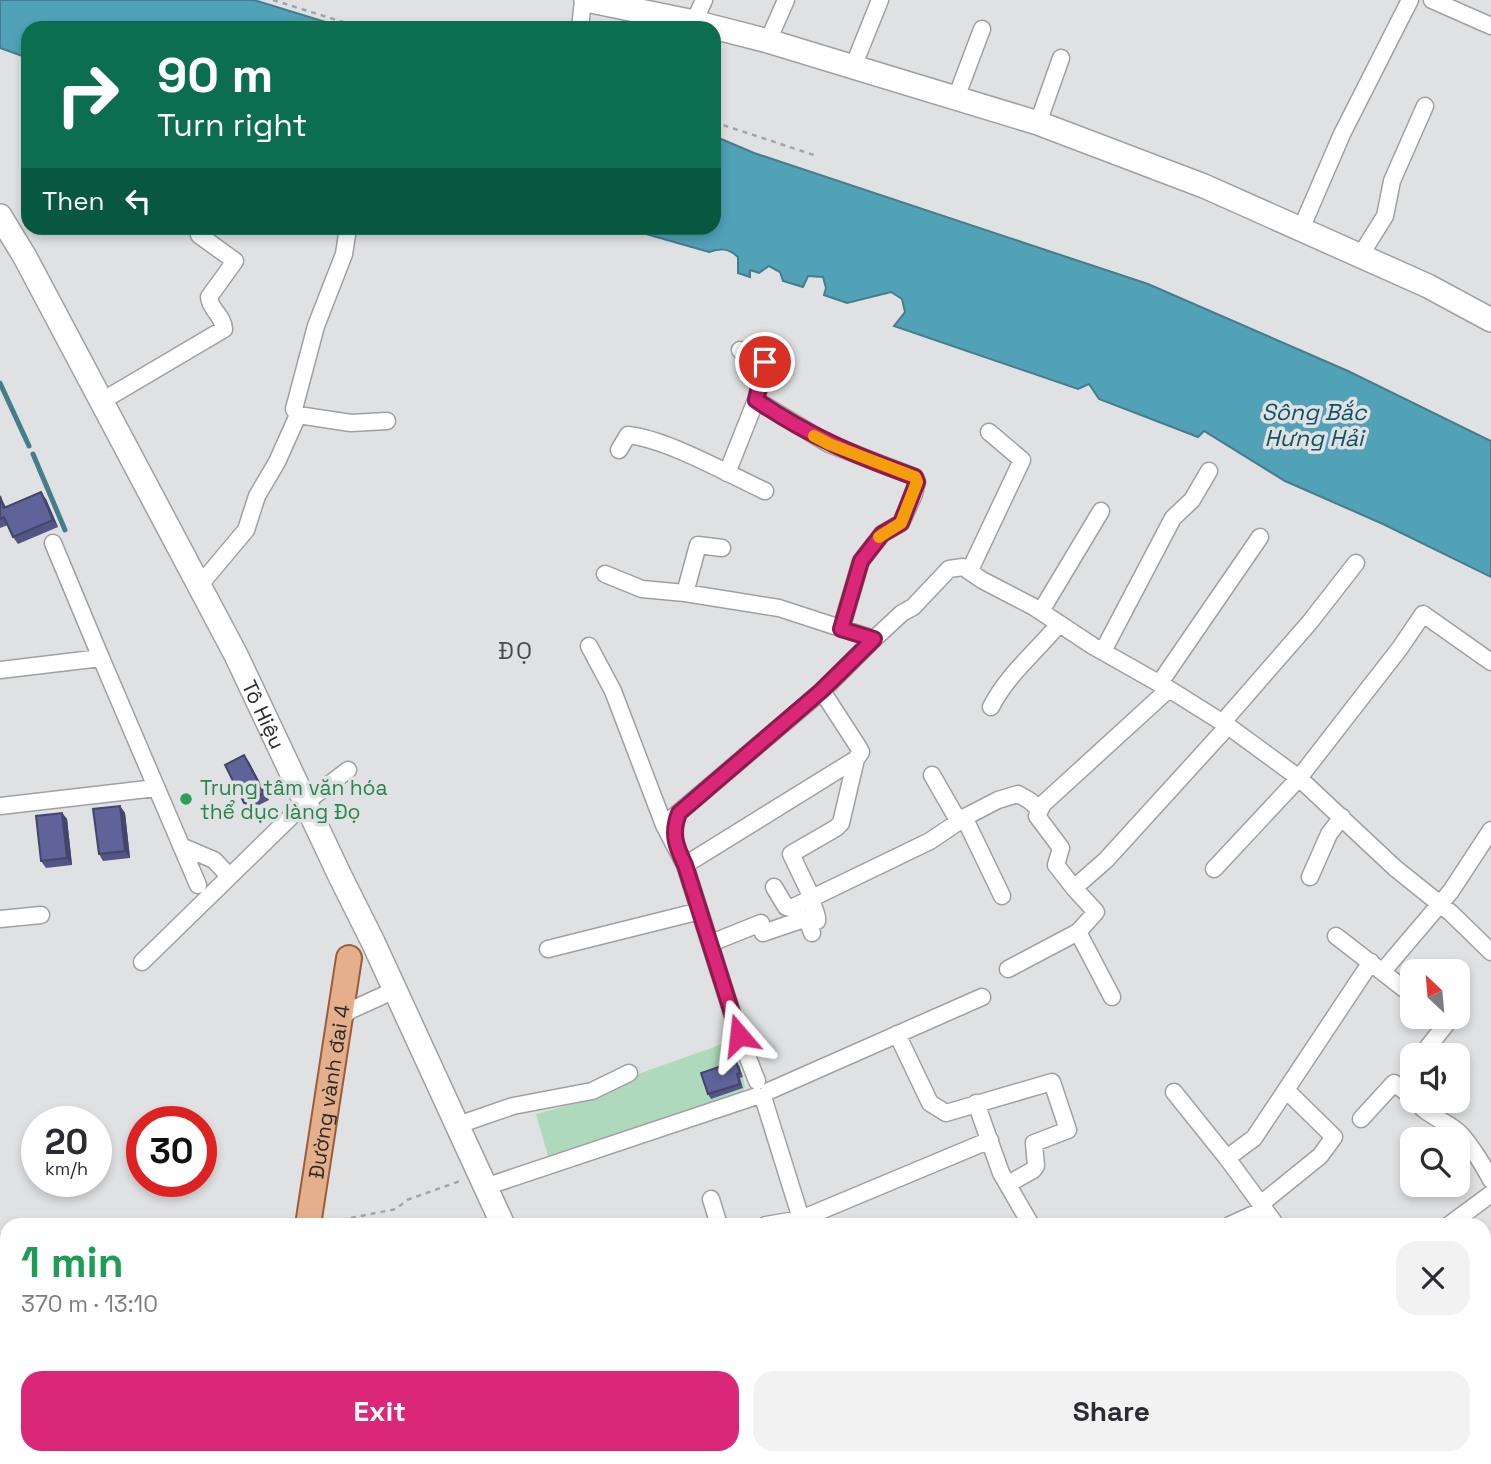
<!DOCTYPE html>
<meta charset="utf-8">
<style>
:root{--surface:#fff;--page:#f2f2f3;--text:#2b2b33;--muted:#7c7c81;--accent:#db2777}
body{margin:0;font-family:"Space Grotesk",sans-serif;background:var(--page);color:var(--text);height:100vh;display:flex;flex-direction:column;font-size:26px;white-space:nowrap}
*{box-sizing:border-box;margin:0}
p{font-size:23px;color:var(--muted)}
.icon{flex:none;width:38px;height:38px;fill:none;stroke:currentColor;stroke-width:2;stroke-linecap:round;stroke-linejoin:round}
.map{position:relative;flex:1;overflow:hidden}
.sheet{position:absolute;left:0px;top:1218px;width:1491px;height:247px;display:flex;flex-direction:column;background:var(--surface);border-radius:21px 21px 0 0;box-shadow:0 4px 10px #0003}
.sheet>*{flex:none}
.banner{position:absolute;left:21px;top:21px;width:700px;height:214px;border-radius:21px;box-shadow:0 4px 10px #0003;background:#0b6e4f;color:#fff;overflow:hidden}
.needle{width:46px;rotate:334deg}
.buttons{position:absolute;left:1400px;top:959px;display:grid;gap:14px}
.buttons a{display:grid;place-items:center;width:70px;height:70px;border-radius:14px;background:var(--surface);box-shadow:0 4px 10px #0003;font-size:35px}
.speed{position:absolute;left:21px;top:1106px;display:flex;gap:14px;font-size:35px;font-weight:700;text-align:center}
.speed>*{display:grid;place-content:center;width:91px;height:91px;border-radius:50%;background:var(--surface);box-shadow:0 4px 10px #0003;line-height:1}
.speed small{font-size:18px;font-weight:400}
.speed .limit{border:10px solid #d22;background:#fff;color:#111}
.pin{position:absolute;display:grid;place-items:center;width:60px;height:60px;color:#fff;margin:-30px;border:4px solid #fff;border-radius:50%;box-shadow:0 2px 7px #0007}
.me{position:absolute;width:77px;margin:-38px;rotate:343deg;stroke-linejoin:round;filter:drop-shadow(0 0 5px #0008)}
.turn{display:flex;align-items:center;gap:24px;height:147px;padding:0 21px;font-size:32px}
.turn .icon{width:91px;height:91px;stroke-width:2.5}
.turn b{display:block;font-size:49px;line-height:60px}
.then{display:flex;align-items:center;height:66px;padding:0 21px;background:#0003;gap:14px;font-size:26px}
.round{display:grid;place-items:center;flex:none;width:74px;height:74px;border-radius:21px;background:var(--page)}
.summary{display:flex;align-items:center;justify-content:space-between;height:119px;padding:0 21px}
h1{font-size:42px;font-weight:600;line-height:52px;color:#1e9e55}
.primary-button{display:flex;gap:14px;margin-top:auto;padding:14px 21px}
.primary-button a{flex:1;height:80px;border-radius:21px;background:var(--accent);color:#fff;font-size:28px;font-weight:600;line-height:80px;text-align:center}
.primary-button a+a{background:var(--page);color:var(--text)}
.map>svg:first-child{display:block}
</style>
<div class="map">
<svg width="1491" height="1464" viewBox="0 0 1491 1464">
<rect width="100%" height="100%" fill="#e0e1e2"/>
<path fill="#aed9bc" d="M728,1042l8,24 -25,32 32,-10 -3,-10 3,-1 2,10 -4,7 -193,62 -12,-42 63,-17 11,-11 17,-8z"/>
<path fill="#51a1b7" stroke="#457d8d" stroke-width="2" d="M0,0h254l91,28h-317v30l-28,-10z
M714,136l40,17 394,131 200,87 143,70v136l-108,-53 -98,-43 -81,-50 -6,6 -99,-38 -10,-15 -11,5 -184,-63 11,-14 -3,-13 -11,-7 -44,11 -23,-8 2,-7 -3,-11 -15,-1 -5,11 -20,-6 -3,-9 -11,-6 -10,7 -9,-3v7l-12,-4v-16c-10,-9 -17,-9 -29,-5l-84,-24h89z"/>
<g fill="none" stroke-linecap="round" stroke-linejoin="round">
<path stroke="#457d8d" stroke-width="5" d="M0,383l29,63
M33,454l32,76"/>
<defs>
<path id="street" d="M1432,0l59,26
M694,22l10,-22
M580,28l3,-28
M768,41l18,-41
M853,67l27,-67
M956,98l26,-69
M1038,123l23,-65
M1301,229l41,-95 68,-134
M1360,256l25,-40 7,-35 33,-75
M740,350l21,5 5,7 -10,38
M102,401l122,-72c-1,-14 -14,-19 -15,-32l26,-36 -36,-26 4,-7
M298,415l-4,-6 22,-83 28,-72 4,-26
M619,450l9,-15c39,4 100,39 137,56
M727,473l29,-73 73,44 86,33 2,5 -3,12 -13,29 -19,11 -21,27 -20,68
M53,543l48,115
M970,570l52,-110 -33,-28
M605,574l37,15 43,4 94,15 95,31 28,-26 11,-6 36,-38 14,-2 19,13 52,27 59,39 76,43 59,37 71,52 96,90 56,45 40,39
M199,586l47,-56 11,-34 20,-34 21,-47 53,8 36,-2
M685,593l13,-48 24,3
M1041,611l60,-100
M589,646l24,45 51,134 21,40 54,170 18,46
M1103,651l70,-133 19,-18 17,-29
M0,670l101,-12 97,227
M1159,684l101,-147
M1169,689l-126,115 -6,12 24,32 -5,17 18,23 32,-28 122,-134
M991,707c16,-32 45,-55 68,-83
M1222,723l88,-101 46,-59
M932,775l27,47
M0,806l156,-18
M964,817l38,79
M664,825l158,-134 52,-52
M181,846l33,14 15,16
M685,865l171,-106 5,-7 -2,-4 -37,-57
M1214,869l85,-91 101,-130 23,-34 68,48
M1310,877l19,-43 13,-17
M774,887l12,20 5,1 21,-10 -21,-44 45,-26 5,-5 15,-64
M0,919l41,-4
M817,921c1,-9 -6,-14 -5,-23l118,-57 37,-25 31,-16 20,-6 12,7 10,9
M1078,932l34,65
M1336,936l76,59
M711,943l50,-20 2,10 44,-15 5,15
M548,949l152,-38
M142,962l164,-160 42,-32
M1008,969l70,-37 18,-20 -22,-24
M1383,971l68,-80 40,-61
M340,1018l11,-8 44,-20
M897,1034l33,69 16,10 106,-31 16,48 -34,13 2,23 -3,4 -25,14
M1436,1055l-8,-8 19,-24 -8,-6
M769,1091l213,-94
M1174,1092l53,66 49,67
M763,1097l40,128
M1416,1101c9,13 27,19 40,29 10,7 29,38 35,50
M976,1103l25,70 30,52
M1361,1119l33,-36 18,14
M458,1125l55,-19 79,-15 37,-18
M1227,1158l27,-20 117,-176
M485,1187l272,-91
M711,1199l8,26
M1262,1203l58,-47 14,-19 -48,-47
M766,1225l35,-6 189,-79
M1230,1225l35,-16
M1449,1225l42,-31
M1484,1311l7,-7
M1484,1362l7,7
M919,1458l4,6
M1152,1458l3,6
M1227,1458l3,6
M1292,1458l2,6
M1424,1458l2,6
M1040,1464l13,-6
M1328,1464l10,-6"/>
<g id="secondary">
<path d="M586,0l108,22 74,19 270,82 166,63 224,100 63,34"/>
<path id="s1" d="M0,216l25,41 211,398 104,221 33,66 130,283"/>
<path d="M614,1458l3,6"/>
</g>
<g id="primary">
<path id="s2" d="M308,1225l41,-267"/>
<path d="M272,1464l1,-6"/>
<path d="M435,1464l1,-6"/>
</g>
</defs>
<use href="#street" stroke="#a0a0a1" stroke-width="19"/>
<use href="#secondary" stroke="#a0a0a1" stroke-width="26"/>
<use href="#primary" stroke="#985e38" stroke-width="28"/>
<path stroke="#a4a5a6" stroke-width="2.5" stroke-dasharray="5 5" stroke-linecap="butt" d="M273,0l89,28
M714,122l103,34
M351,1218l45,-9 11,-9 53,-19"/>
<use href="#street" stroke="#fff" stroke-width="16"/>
<use href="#secondary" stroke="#fff" stroke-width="23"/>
<use href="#primary" stroke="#e5af8c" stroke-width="24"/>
</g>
<path fill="#535584" d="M0,496l6,11 40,-8 12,28 -40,17 -5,-7 -5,-12 -8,3z
M249,762l20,38 -20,10 -5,-7z
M120,806l5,7 5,45 -27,3 -4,-7z
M62,813l5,6 5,46 -26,3 -5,-7z
M739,1065l4,12 -3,1 3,10 -32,11 -3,-5z"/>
<path fill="#43456b" d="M41,492l5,7 12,28 -5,-7z
M244,755l5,7 20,38 -5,-7z
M120,806l5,7 5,45 -5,-7z
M62,813l5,6 5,46 -5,-7z"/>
<path fill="#606399" stroke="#43456b" stroke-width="2" d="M41,492l12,28 -40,17 -9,-20 -4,2v-23l4,12z
M244,755l20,38 -20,10 -19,-38z
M120,806l5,45 -26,3 -6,-45z
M62,813l5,45 -26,3 -5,-45z
M736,1061l4,12 -3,1 3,10 -32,10 -7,-21z"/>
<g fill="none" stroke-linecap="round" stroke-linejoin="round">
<defs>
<path id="route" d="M739,1035l-54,-170c-9,-19 -14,-31 -6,-52l142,-122 53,-52 -33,-10 20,-68 21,-27 19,-11 16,-41 -2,-5c-59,-21 -108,-42 -159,-77l9,-38"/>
</defs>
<use href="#route" stroke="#8e194d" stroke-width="18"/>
<use href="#route" stroke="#db2777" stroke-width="12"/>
<path stroke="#f59e0b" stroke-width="12" d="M814,436l15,8 86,33 2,5 -16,41 -22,14"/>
</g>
<circle fill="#2e9e5b" stroke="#e0e1e2" stroke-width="2.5" cx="186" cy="799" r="7"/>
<g text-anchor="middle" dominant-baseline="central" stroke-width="7" stroke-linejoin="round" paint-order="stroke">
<g font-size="21" fill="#2a2a2a" stroke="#e0e1e2">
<text stroke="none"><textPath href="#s1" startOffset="564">Tô Hiệu</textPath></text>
<text stroke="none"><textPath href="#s2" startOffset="135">Đường vành đai 4</textPath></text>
</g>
<g font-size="21" fill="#27864d" stroke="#e0e1e2" text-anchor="start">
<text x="200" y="787">Trung tâm văn hóa<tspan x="200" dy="24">thể dục làng Đọ</tspan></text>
</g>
<g font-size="23" font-style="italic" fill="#0e5363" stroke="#e0e1e2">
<text x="1314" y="412">Sông Bắc<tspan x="1314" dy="26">Hưng Hải</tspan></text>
</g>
<g font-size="24" letter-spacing="2" fill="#4a4a4b" stroke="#e0e1e2">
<text x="516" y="650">ĐỌ</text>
</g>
</g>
</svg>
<div class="buttons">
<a><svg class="needle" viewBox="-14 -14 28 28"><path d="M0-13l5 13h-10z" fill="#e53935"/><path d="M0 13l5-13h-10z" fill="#7c7c81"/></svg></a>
<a><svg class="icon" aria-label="sound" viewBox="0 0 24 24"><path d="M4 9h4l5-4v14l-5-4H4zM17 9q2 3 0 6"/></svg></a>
<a><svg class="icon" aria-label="search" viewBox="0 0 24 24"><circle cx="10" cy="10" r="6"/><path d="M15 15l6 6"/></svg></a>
</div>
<div class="speed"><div>20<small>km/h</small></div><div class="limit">30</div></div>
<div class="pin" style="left:765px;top:362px;background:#d93025"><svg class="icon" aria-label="arrive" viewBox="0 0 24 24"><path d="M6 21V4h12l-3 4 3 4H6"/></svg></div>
<svg class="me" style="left:739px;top:1035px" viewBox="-20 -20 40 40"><path d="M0-17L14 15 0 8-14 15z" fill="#db2777" stroke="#fff" stroke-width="4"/></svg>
<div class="banner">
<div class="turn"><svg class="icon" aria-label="right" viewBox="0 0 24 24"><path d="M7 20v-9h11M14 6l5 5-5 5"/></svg><div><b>90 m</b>Turn right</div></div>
<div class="then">Then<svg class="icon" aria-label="left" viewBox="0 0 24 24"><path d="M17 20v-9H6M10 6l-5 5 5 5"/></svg></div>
</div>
<section class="sheet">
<div class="summary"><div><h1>1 min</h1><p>370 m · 13:10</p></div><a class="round"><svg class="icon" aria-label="close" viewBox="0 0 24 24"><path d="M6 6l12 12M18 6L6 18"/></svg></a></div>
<div class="primary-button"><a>Exit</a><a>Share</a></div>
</section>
</div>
